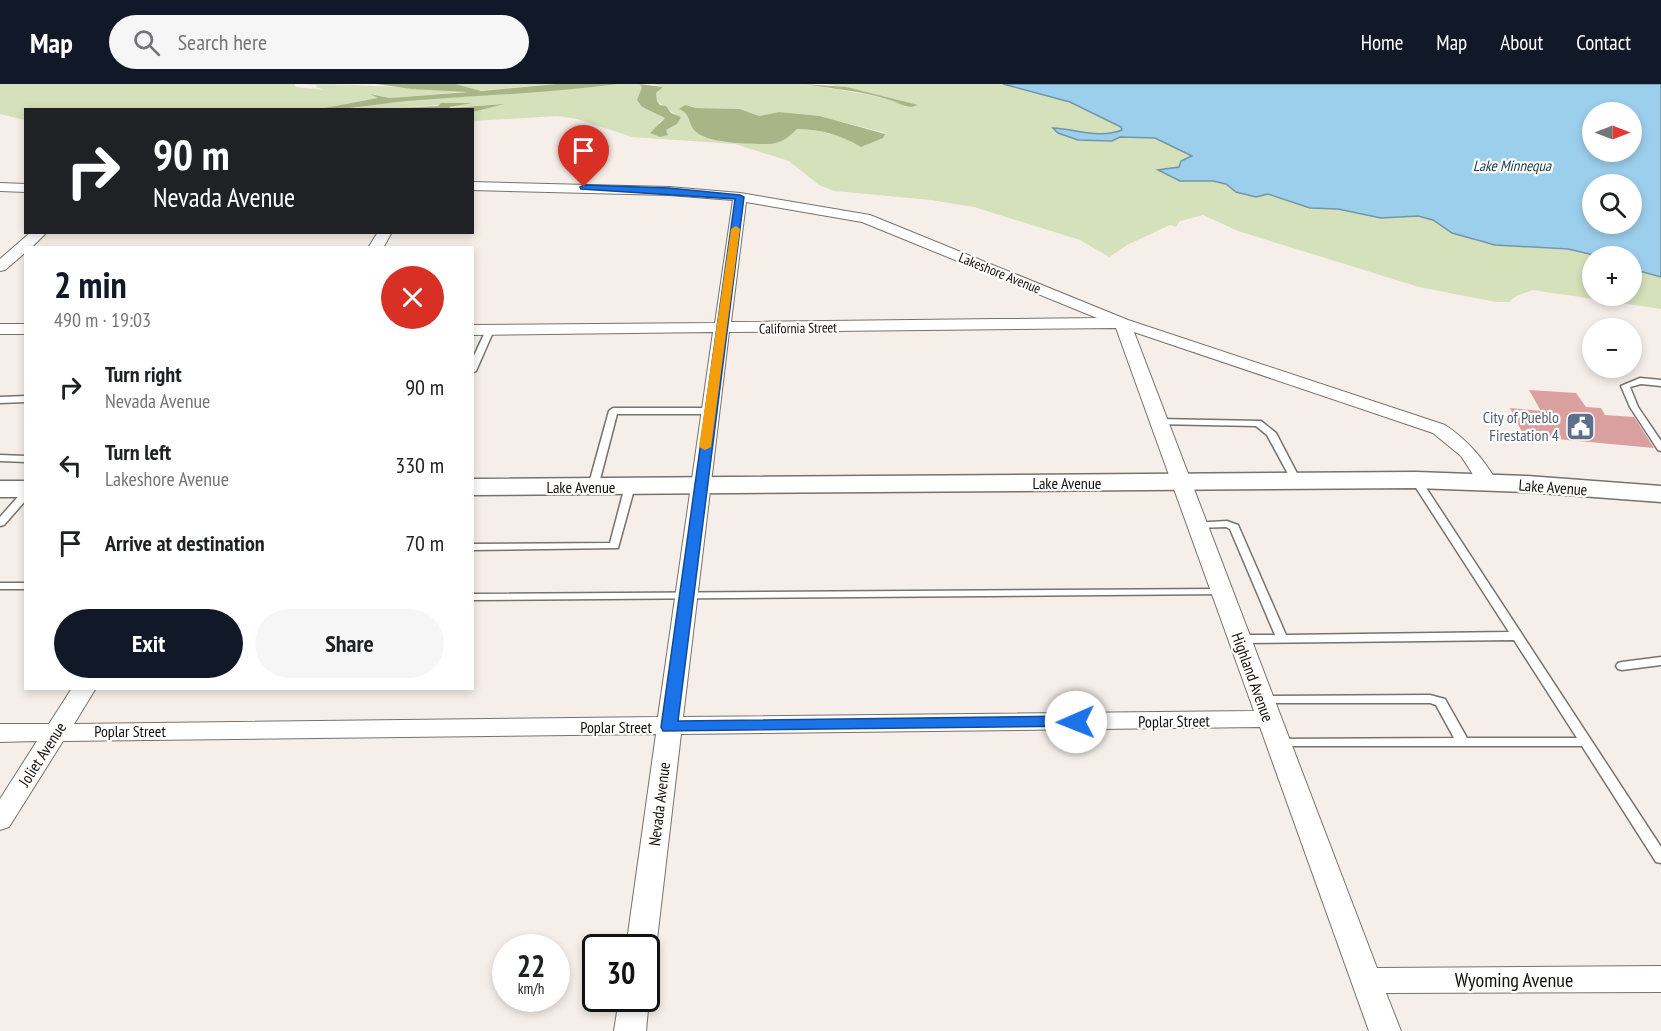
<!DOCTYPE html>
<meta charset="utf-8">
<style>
:root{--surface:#fff;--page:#f6f6f6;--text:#202124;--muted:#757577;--accent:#111827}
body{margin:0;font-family:"PT Sans Narrow",sans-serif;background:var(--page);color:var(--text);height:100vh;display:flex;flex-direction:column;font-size:22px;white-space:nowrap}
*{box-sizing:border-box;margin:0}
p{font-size:20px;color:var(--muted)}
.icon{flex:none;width:33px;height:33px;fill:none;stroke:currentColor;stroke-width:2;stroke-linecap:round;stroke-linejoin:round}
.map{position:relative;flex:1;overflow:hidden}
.drawer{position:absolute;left:24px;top:162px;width:450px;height:444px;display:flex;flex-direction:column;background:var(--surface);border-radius:0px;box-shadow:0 3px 9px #0003}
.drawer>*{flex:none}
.hud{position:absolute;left:24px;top:24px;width:450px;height:126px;border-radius:0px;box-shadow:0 3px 9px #0003;background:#202124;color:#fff;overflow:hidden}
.needle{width:39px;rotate:90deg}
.controls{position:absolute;left:1582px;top:18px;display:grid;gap:12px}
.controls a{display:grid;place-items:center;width:60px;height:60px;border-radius:50%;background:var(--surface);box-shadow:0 3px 9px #0003;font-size:30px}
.speed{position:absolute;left:492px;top:850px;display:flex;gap:12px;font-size:30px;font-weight:700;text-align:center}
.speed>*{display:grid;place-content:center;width:78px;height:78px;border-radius:50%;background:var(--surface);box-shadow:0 3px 9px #0003;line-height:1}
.speed small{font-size:15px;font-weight:400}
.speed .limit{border:3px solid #111;border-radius:9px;background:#fff;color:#111}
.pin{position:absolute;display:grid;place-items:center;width:51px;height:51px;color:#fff;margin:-62px -26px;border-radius:50% 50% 50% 0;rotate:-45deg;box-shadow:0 0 6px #0007}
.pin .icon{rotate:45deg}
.me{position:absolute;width:66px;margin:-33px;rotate:269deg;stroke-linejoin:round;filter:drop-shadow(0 0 4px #0008)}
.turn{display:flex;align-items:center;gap:21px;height:126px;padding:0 30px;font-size:27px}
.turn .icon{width:78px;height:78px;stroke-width:2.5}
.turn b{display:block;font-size:42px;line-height:51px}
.round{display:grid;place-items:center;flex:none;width:63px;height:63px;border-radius:32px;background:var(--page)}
.headline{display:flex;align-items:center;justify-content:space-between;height:102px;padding:0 30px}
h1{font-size:36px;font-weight:700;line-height:45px;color:var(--accent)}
.cta{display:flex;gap:12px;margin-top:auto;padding:12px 30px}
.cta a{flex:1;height:69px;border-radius:36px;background:var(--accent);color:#fff;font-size:24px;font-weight:700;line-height:69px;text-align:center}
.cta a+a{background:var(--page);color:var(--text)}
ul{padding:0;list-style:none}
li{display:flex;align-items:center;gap:18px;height:78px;padding:0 30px}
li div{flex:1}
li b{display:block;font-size:22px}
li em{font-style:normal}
header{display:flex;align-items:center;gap:36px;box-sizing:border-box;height:84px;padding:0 30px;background:var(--accent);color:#fff}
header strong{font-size:28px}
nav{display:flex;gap:33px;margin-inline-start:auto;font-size:21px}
.search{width:420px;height:54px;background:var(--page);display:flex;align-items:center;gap:15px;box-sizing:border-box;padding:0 21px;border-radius:33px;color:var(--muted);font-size:22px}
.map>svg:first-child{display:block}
</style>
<header>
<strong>Map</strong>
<div class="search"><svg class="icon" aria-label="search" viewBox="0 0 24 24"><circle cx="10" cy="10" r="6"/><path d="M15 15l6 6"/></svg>Search here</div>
<nav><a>Home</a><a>Map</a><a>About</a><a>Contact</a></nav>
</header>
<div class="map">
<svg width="1661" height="947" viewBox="0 0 1661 947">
<rect width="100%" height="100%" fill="#f6efe9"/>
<path fill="#d4e1ba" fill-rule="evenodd" d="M0,0h294l2,3 29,3 -9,-3 1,-2 -10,-1c57,0 113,5 170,6l-21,-6h100l-166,14 -18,-4 7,4 -60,11 -293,1 -1,10 -25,-6z
M618,0h21l3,3 -5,13 5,7 23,11 -7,5 8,7 11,-6 -2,-10 -18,-13 -1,-8 7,-6 -10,-3h151l60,10 28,6 14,7 11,-2 -90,-21h176l67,18 52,25v3l-20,5 -44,-2 20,7 23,1h11l8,-4 35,1 38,18 -14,11 -20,3 21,11h33l13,3 10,8 20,5 12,-3 42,14 28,1 43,9 37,-2 15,4 12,9 32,12 18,4 89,6 14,5h-5v40h39v-27l29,8v32l-128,-19 -17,6 -7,6h-13l-77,-15 -181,-56 -35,-16 -23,6 -4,6 -6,-2 -43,20 -18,12 -29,-17 -106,-33 -43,-7 -96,-9 -16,-6 -30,-24 -54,-17 -103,-7 -55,-18 -19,-3 -85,5v-9l26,-7 -51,2 22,-4 -67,4 34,2 -91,1c89,-18 181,-14 272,-26zM685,21l11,3 44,1 19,7 20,-4 41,4 65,17 -24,14c-20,-12 -41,-18 -64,-18 -8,8 -15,14 -27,15l-55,-5 -12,-3 -11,-9 -1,-6 -8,-10z"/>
<path fill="#a8b687" d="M376,0h80l25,7 75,-7h62c-66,9 -132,11 -198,16 -34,2 -67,10 -101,9l59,-11 -8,-4 20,4 78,-6 -56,-3z
M639,0l24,3 -7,6 1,8 3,4 6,1 5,7 10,4 -4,7 -11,6 2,5 -8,2 -10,-4 15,-15 -23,-11 -5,-7 5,-13z
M804,0l42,3 72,18c-11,5 -18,-2 -28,-5 -27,-9 -57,-11 -86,-16z
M441,19h31l-23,4 2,1 53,-4 -31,8 -1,-2 -70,-2 36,-2z
M685,21l11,3 44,1 19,7 20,-4 41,4 65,18 -2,4 -22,9c-20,-12 -41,-18 -64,-18 -8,8 -15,14 -27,15 -18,0 -62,0 -75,-13 -7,-7 -4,-17 -16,-22z"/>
<path fill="#9ccfec" stroke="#7295a9" stroke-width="1.5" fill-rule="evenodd" d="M1003,0h658v193l-29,-8v-13h-34l-30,-7 -73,-4 -43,-12 -19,-13 -15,-4 -37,2 -43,-9 -28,-1 -42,-14 -12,3 -20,-5 -10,-8 -13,-3h-33l-22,-11 21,-3 2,-6 11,-5 -37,-18 -35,-1 -8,4 -34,-1 -20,-7 -5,-5c24,1 46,11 69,2l-1,-3 -51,-25zM1593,28h39v40h-39zM1593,100h39v40h-39z"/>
<path fill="#d9a09f" d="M1529,306l47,3 10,14 15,1 4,7 29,2 20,31 -130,-12 -14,-28 31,3z"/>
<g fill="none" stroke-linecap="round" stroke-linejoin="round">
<defs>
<path id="service" d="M487,244h3l4,2 -18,41 -4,2v-13z
M1640,294l21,2v6l-20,-2 -11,3 8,20 23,34v10l-3,-1 -28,-43 -9,-21z
M26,312v6l-26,1v-6z
M613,324h97l4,3 -4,3h-93l-19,73 -2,2h-6l-2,-2 21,-76z
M1158,335l103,2 15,12 25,48 -5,3 -3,-1 -26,-48 -11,-9 -101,-2 -2,-2 2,-2z
M0,371l26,1v6l-26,-1z
M1416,393l5,3 240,367v16l-5,-1 -74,-116h-309l-2,-3 2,-3 4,-1 177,-1 -18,-33 -6,-2h-173l-2,-3 2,-3 4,-1 169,-1 15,4 22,39h110l-63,-98 -275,3 -6,-4 6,-4h36l-45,-106 -4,-2 -30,1 -4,-1 -1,-2 1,-2 35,-2 11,4 48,110 223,-3 -98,-152z
M630,399l5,3 -17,62 -146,2v-6l138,-1 15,-57z
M26,406v10l-22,25 -4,1v-9l23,-26z
M0,499h26v6h-26z
M1221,505l5,3 -1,2 -753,6v-6z
M1661,573v8l-39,5 -4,-1 -2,-3 2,-3 4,-1z"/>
<path id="minor" d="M472,98l197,5 71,6 130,22 258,105 317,105c24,16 38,34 53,58l-3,4h-14l-20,-31 -28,-23 -299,-101 243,636 284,-2v26l-275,1 15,38h-32l-109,-304 -579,7 -25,214 -5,9 -5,1v-10h-20l30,-214 -593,7 -54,86 -9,3v-31l37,-58 -37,1v-18h49l23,-36h24l-22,36 584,-7 55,-385 -241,3v-10l243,-2 18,-123 -64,-5 -197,-5zM746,118l116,20 235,96 -366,4zM1116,244l138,383 -571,6 46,-385z
M0,99l26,1v8l-26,-1z
M31,148h16l-16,16h-5v4l-21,18 -5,1v-12z
M378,148h14l-9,16h-15z
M0,240h26v10h-26z
M646,909l3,6 -3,32h-32l5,-32h27z"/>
<path id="secondary" d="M1416,388l111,4 134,10v16l-134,-10 -111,-4 -944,7v-16z
M0,397h26v16h-26z"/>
</defs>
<use href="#service" stroke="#77726c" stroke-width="3"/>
<use href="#minor" stroke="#77726c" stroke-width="2"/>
<use href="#secondary" stroke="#77726c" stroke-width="3"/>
<use href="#service" fill="#fff" fill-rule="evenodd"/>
<use href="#minor" fill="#fff" fill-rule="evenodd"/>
<use href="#secondary" fill="#fff" fill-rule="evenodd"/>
</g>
<path fill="#1a73e8" stroke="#114b97" stroke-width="1.5" d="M584,101l85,3 71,7 4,2 -66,524 398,-5 6,2 2,4 -2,4 -419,5 -2,-4 74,-528 -154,-10 -1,-2z"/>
<path fill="#f59e0b" d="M736,142l4,3 -29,218 -6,3 -6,-3 32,-218z"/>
<defs>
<symbol id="civic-square" viewBox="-11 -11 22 22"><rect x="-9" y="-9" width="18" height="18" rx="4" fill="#5c6f8a" stroke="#fffefc"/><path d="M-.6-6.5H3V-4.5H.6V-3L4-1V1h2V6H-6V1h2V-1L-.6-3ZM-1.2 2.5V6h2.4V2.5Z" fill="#fff"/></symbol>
</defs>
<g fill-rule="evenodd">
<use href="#civic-square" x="1564" y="326" width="33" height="33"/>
</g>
<g text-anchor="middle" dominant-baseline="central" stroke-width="4.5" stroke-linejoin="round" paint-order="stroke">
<g font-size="14" fill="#110f0c" stroke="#fffefc">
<text transform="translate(1000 189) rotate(22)">Lakeshore Avenue</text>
<text transform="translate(798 244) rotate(-1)">California Street</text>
</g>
<g font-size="15" font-style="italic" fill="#174156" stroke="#fffefc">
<text x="1512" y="81">Lake Minnequa</text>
</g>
<g font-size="16" fill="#4e5e75" stroke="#fffefc" text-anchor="end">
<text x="1559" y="333">City of Pueblo<tspan x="1559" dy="18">Firestation 4</tspan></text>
</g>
<g font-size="16" fill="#110f0c" stroke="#fffefc">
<text x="1067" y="399">Lake Avenue</text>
<text x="581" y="403">Lake Avenue</text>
<text transform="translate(1553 403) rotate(4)">Lake Avenue</text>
<text transform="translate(1253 593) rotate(70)">Highland Avenue</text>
<text transform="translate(1174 637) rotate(-1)">Poplar Street</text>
<text x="616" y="643">Poplar Street</text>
<text x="130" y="647">Poplar Street</text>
<text transform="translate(42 670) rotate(-57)">Joliet Avenue</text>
<text transform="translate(659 720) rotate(-83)">Nevada Avenue</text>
</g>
<g font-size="20" fill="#110f0c" stroke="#fffefc">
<text x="1514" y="896">Wyoming Avenue</text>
</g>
</g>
</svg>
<div class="controls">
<a><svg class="needle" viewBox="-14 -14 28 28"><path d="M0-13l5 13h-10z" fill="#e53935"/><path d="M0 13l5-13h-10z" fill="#757577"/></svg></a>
<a><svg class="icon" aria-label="search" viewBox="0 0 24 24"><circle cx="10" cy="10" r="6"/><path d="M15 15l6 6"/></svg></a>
<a>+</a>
<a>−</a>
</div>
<div class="speed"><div>22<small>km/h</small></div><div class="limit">30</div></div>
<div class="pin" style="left:584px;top:103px;background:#d93025"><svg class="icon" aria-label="arrive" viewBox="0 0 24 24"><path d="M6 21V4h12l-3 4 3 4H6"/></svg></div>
<svg class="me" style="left:1076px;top:638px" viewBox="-20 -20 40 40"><circle r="19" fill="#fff"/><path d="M0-13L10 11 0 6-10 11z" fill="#1a73e8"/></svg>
<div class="hud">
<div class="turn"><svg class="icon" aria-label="right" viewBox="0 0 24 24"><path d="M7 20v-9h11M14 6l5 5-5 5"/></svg><div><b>90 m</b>Nevada Avenue</div></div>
</div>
<section class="drawer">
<div class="headline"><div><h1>2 min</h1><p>490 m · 19:03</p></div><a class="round" style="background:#d93025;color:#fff"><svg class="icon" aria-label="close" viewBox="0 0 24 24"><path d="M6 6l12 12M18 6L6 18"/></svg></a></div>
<ul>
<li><svg class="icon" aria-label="right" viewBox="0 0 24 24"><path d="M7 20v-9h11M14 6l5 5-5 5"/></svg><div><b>Turn right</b><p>Nevada Avenue</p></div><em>90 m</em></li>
<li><svg class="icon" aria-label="left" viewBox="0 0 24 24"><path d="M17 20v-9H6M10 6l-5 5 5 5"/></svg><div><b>Turn left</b><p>Lakeshore Avenue</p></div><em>330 m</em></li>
<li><svg class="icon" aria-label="arrive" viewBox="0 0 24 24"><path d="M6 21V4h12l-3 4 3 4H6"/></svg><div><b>Arrive at destination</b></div><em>70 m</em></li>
</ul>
<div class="cta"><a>Exit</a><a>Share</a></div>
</section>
</div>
